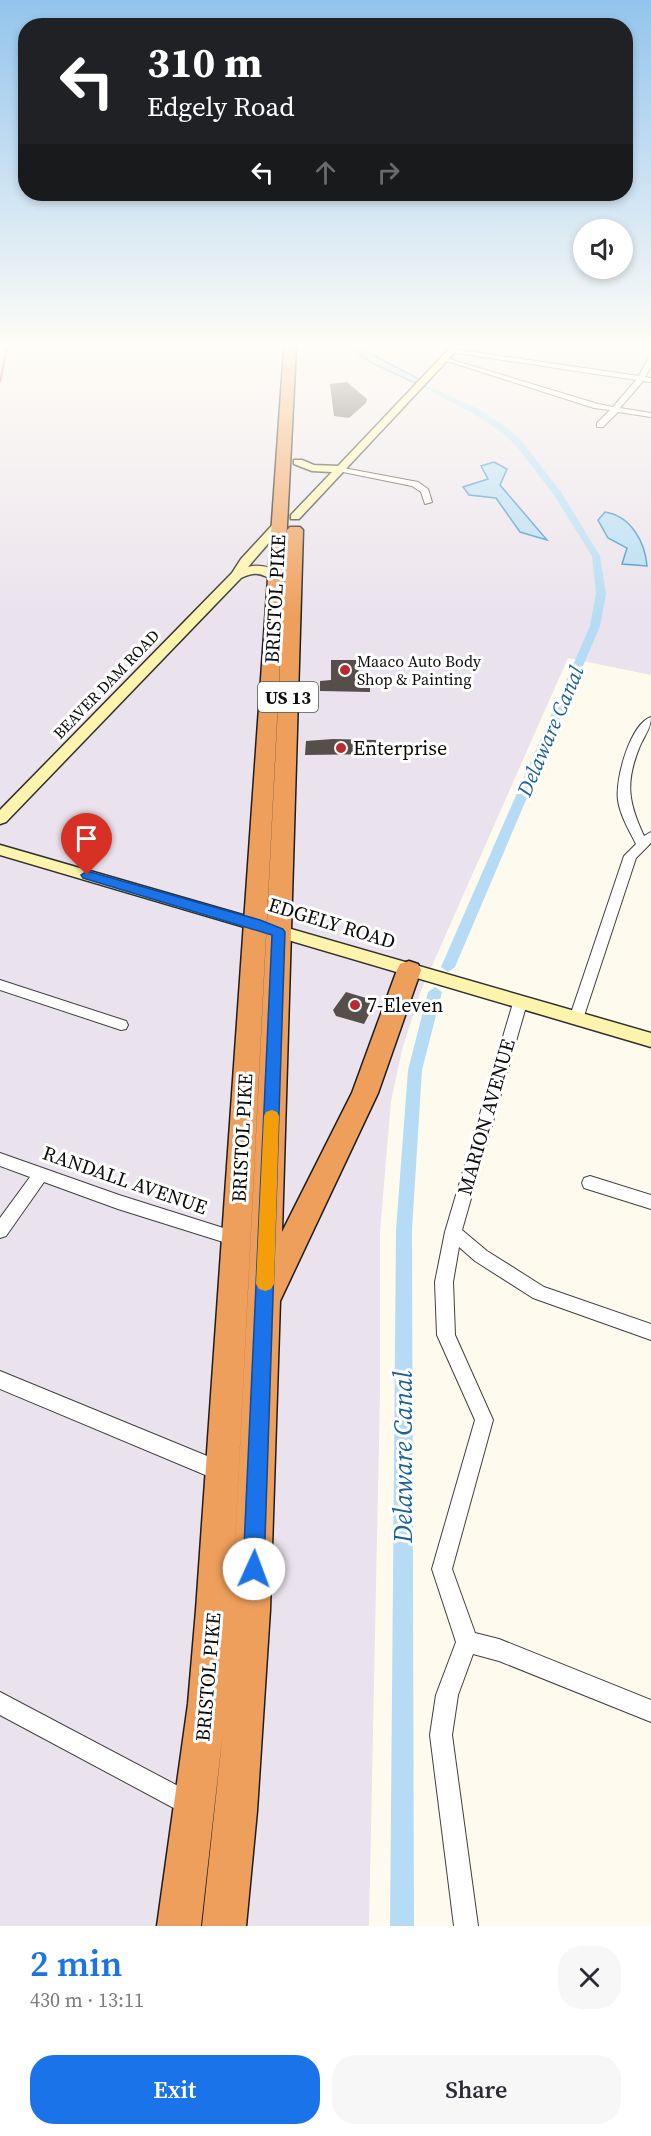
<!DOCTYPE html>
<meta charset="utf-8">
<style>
:root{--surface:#fff;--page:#f7f7f7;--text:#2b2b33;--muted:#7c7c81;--accent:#1a73e8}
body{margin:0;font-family:"Source Serif 4",serif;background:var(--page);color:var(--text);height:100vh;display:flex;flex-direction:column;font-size:22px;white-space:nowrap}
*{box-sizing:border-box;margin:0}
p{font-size:20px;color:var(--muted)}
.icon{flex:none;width:33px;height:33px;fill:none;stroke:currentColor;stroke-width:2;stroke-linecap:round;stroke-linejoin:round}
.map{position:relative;height:1926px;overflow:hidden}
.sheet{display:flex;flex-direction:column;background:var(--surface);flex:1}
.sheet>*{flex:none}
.hud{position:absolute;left:18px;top:18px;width:615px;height:183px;border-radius:24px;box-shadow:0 3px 9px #0003;background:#202124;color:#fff;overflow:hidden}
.tools{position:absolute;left:573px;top:219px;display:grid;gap:12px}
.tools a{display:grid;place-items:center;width:60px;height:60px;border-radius:50%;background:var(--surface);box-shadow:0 3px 9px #0003;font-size:30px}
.pin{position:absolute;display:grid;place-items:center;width:51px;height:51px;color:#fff;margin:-62px -26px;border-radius:50% 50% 50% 0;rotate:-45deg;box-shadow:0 0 6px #0007}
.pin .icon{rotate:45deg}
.me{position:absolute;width:66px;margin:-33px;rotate:2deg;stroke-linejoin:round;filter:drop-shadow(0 0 4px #0008)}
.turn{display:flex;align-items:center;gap:21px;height:126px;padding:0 30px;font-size:27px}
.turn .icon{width:78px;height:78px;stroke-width:2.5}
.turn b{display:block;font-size:42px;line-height:51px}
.lanes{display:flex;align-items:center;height:57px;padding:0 30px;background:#0003;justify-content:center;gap:30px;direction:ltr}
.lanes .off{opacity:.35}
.round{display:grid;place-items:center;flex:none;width:63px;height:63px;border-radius:24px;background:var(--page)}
.summary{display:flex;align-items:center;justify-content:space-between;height:102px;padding:0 30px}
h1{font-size:36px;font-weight:600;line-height:45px;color:var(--accent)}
.action{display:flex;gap:12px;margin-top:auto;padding:12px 30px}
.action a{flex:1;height:69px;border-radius:24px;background:var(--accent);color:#fff;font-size:24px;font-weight:600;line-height:69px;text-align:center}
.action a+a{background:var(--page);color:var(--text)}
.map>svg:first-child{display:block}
</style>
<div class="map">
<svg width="651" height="1926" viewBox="0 0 651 1926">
<rect width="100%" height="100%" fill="#fefbee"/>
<path fill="#eae2ec" d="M0,349h651v326l-83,-17 -148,335 -18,57 -11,51 -11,131v161l-11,533h-369z"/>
<path fill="#b5dcf4" stroke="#3e91c8" stroke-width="1.5" d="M350,349h11l58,30 -2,3 -2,1 -43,-20z
M494,462l13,7 -7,16 47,55 -27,-8 -24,-34 -27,-3 -6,-8 25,-8 -7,-13z
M605,512c26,4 40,30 42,54l-25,-2 5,-16 -19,-10 -10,-18z"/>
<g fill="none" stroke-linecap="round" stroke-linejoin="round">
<path fill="#b5dcf4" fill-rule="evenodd" d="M425,386h4l51,24 29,19 15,15 37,48 39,64 6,38 -6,32 -145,341 -7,5 -7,-5 149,-341 6,-32 -4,-38 -38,-61 -36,-47 -15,-15 -29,-19 -49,-26z
M435,987l7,5 -20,78 -10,160 2,696h-24l6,-696 12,-160 20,-78z"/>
</g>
<path fill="#554e4a" d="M347,382l20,17 -1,4 -17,15 -15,-2 -4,-32z
M331,660h27l1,20h11v12l-50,-1v-10l11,-1z
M333,739l43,1 1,14 -72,1 1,-14z
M346,992l30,9 -12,23 -28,-8 -3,-6z"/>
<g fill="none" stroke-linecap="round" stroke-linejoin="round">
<defs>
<path id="street" d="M452,349l187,27 9,-17 3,-2v9l-6,11 6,1v4l-8,-1 -23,27 31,5v4l-33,-5 -15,15h-6v-4l13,-13 -16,-2 -153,-49 5,-1 152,46 15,3 23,-27 -186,-28z
M338,467l80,15 10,7 4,13 -7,2 -4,-12 -9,-6 -74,-15z
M651,717c0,12 -7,19 -11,29 -15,36 -12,56 4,90l7,-4v11l-15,15 -53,161 -2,4h-10l-2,-4 55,-163 12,-12c-7,-14 -16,-29 -18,-44 -3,-20 12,-76 33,-83z
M0,980l126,41 2,4 -2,4 -5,1 -121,-40z
M520,998l5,1 2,4 -65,227 25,21 57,36 107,37v16l-118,-42 -58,-37 -16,-14 -6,35 2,53 38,85 -41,149 23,64 24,6 152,61v22l-152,-61 -26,-7 -15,41 -6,40 26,191h-24l-24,-191 6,-40 20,-53 -24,-73 43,-149 -38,-85 -2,-53 10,-50 68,-229 2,-4z
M0,1153l119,42 117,37 6,2 2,5 -2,5 -6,2 -118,-37 -74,-27 -38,54 -6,2v-20l30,-41 -30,-11z
M590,1176l61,19v14l-67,-21 -2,-5 2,-5z
M0,1371l229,94 3,7 -3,7 -7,3 -222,-93z
M0,1692l199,105 3,8 -3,8 -8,3 -8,-3 -183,-98z"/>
<path id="secondary" d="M449,349h9l-159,170h-8v-4l41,-43 -20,-1 -18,-7v-4h8l12,5 24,1z
M280,520l6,3 -38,44c12,-3 22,0 32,6v6c-16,2 -17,-12 -39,-1l-235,244 -6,2v-14l232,-237 9,-14 35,-38z
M0,845l651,188v14l-651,-192z"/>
<path id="highway" d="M284,349h12l-67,1312 58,-1131 3,-3h10l3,3 -21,702 70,-139 45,-123 3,-6 9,-3 9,3 3,6 -43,123 -98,208 -10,309 -13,201 -11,115h-44l21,-195 -22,195h-44l31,-222 8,-94z"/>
</defs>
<use href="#street" stroke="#404040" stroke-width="2"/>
<use href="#secondary" stroke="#2f2f2f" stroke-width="3"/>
<use href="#highway" stroke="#1e1e1e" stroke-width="3"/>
<use href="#street" fill="#fff" fill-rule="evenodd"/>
<use href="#secondary" fill="#fcf3ac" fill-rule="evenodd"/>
<use href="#highway" fill="#ee9f5c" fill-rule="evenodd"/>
<path stroke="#b72b31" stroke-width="2" d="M0,382l7,-33"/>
</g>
<linearGradient id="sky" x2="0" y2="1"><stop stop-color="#93c4ed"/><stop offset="0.56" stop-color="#fffdf7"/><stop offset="1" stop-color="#fffdf7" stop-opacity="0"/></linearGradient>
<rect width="651" height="618" fill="url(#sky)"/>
<path fill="#1a73e8" stroke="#114b97" stroke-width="1.5" d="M87,871l173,49 23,9 2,3 -21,637 -3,7 -7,3 -8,-3 -3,-7 29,-634 -189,-57 -2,-3z"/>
<path fill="#f59e0b" d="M272,1110l5,2 2,4 -5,168 -3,5 -6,2 -6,-2 -3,-5 8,-168 2,-4z"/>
<g fill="#b72b31" stroke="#fff" stroke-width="2">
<circle cx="345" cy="670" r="6"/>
<circle cx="341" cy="748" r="6"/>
<circle cx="355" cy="1005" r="6"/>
</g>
<g text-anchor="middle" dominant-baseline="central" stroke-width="6" stroke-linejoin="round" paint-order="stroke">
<g font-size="16" fill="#0d0d0d" stroke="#fff" text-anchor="start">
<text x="357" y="661">Maaco Auto Body<tspan x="357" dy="18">Shop &amp; Painting</tspan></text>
</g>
<g font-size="16" fill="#0d0d0d" stroke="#fff">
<text transform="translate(106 684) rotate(-46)">BEAVER DAM ROAD</text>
</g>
<rect fill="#fff" stroke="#565656" stroke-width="1.5" x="258" y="682" width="60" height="30" rx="4.5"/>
<g font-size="18" font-weight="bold" fill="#0d0d0d">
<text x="288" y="697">US 13</text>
</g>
<g font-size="20" fill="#0d0d0d" stroke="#fff">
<text transform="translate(275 599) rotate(-87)">BRISTOL PIKE</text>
<text transform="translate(332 923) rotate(17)">EDGELY ROAD</text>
<text transform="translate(486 1117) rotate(-74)">MARION AVENUE</text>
<text transform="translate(242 1138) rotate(-87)">BRISTOL PIKE</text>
<text transform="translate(125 1180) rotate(19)">RANDALL AVENUE</text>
<text transform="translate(208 1677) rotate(-85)">BRISTOL PIKE</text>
</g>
<g font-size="20" fill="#0d0d0d" stroke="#fff" text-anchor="start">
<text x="353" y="748">Enterprise</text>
<text x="367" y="1005">7-Eleven</text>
</g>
<g font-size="21" font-style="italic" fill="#1b629a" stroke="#fff">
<text transform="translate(550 731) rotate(-67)">Delaware Canal</text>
</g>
<g font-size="26" font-style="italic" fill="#1b629a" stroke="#fff">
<text transform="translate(403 1457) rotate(-90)">Delaware Canal</text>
</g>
</g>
</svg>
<div class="tools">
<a><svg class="icon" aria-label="sound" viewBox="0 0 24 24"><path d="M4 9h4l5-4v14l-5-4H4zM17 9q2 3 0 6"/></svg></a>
</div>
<div class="pin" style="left:87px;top:875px;background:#d93025"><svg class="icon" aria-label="arrive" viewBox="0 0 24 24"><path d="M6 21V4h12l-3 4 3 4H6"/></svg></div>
<svg class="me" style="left:254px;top:1569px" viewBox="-20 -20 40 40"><circle r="19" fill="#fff"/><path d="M0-13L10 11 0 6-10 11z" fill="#1a73e8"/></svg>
<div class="hud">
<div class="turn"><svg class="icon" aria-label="left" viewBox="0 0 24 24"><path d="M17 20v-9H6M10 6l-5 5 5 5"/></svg><div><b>310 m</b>Edgely Road</div></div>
<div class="lanes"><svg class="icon" aria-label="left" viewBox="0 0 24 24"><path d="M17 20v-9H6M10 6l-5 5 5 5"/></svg><svg class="icon off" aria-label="ahead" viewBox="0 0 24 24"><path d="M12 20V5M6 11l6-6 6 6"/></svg><svg class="icon off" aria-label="right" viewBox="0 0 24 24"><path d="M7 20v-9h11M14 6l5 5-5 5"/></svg></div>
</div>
</div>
<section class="sheet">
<div class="summary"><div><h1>2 min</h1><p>430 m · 13:11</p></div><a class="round"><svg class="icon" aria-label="close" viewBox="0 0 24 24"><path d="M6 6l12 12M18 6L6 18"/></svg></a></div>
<div class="action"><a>Exit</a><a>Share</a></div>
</section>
